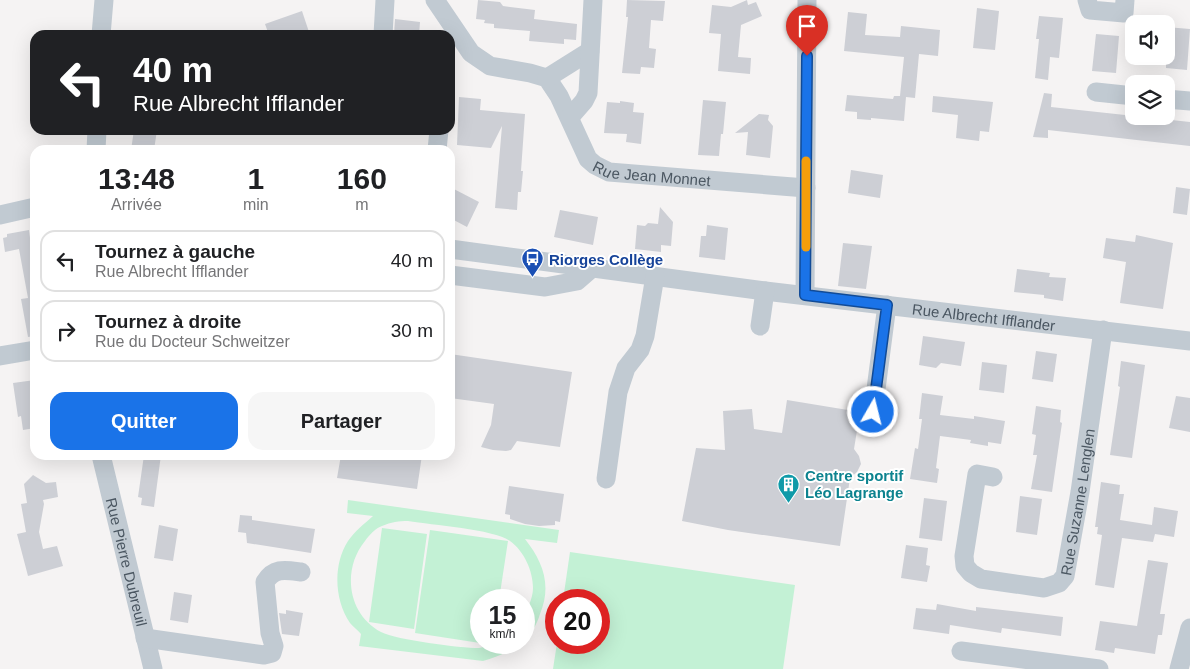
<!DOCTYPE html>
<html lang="fr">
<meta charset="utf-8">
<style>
:root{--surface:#fff;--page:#f6f6f6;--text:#202124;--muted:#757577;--line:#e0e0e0;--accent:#1a73e8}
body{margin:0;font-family:Helvetica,sans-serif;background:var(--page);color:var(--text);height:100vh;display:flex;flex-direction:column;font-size:19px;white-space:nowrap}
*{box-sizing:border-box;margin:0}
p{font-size:16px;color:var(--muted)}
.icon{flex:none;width:28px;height:28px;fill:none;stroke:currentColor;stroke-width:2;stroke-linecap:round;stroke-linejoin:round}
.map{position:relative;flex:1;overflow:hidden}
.drawer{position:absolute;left:30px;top:145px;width:425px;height:315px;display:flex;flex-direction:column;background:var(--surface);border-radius:15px;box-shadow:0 5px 20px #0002}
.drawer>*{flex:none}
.banner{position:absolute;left:30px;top:30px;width:425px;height:105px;border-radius:15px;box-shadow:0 5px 20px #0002;background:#202124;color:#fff;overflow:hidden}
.tools{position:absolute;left:1125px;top:15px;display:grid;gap:10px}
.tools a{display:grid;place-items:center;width:50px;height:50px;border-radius:10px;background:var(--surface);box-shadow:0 5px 20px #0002;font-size:25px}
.speed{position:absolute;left:470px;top:589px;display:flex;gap:10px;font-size:25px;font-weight:700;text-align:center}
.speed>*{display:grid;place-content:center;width:65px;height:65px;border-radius:50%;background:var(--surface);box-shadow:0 5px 20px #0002;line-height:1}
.speed small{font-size:12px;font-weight:400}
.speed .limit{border:8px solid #d22;background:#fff;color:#111}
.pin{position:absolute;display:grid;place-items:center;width:42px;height:42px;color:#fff;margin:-51px -21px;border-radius:50% 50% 50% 0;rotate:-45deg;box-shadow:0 0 5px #0007}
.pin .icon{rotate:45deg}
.me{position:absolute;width:55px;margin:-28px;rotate:8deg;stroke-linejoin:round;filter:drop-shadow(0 0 4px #0008)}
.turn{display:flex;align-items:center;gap:18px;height:105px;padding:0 20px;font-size:22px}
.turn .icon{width:65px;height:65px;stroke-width:2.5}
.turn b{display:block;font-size:35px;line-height:42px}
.eta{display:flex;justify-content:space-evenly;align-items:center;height:85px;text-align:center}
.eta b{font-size:30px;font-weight:700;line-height:35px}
.button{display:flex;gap:10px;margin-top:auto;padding:10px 20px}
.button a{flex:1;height:58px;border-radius:15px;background:var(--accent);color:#fff;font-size:20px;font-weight:700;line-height:58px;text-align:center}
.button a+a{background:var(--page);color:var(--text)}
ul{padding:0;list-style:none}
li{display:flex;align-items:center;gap:15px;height:62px;margin:0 10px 8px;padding:0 10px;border:2px solid var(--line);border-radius:15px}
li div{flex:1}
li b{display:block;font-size:19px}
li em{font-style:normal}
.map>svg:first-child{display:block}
</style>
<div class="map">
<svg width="1190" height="669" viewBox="0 0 1190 669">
<rect width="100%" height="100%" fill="#f5f3f3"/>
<path fill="#c3f1d5" d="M348,500l211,30 -2,13 -32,-4c18,23 27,46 15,75 -3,10 -8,19 -16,26 0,-6 -2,-14 0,-19 2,-12 9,-21 9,-33 0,-17 -9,-37 -23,-47 -17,-12 -78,-16 -102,-20 -9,0 -17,1 -26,5 -6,2 -13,9 -17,15 -23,28 -18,73 16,91 16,8 79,16 98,16 8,-1 15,-5 22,-6 6,0 13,0 19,1 -11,9 -23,14 -37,18l-124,-15 2,-12c-3,-4 -8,-7 -11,-11 -16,-23 -17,-59 -2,-82 7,-10 16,-17 25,-25l-26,-3z
M382,528l45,6 -13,95 -45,-7z
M430,530l78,11 -9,59h-18v42l12,1v2l-78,-12z
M570,552l225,33 -12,84h-230l4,-26 42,-1v-42h-36z"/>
<path fill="#cdcfd5" d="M478,0l22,2 3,4 32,4 -1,9 43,5 -1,16 -12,-1v5l-35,-3 1,-10 -36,-3v-4l-10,-1 1,-3 -9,-1z
M627,0l38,1 -2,20 -12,-1 -2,28 7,1 -2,19 -13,-1 -1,7 -18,-1 6,-56h-2z
M747,0l1,5 8,-3 6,14 -21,9 -3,32 13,1 -1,16 -32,-3 3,-37 -12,-1 3,-28 19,2z
M977,8l22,3 -4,39 -22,-2z
M302,11l8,24h-41l-4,-11z
M848,12l19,2 -2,21 35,2 1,-11 39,4 -2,26 -19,-2 -4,44 -9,-1 -2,24 -33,-3v2l-14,-1v-7l-12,-1 2,-16 46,4 1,-3h6l4,-39 -60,-6z
M1039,16l24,2 -4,40 -9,-1 -2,23 -13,-2 4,-39h-3z
M395,19l25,3 -1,13h-25z
M1166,27l24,2 -3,41 -21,-2z
M1096,34l23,2 -3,37 -24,-2z
M1044,93l8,1 -1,13 139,15v24l-142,-16v8l-15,-1z
M933,96l60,6 -4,30 -9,-1 -1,10 -23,-3 2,-23 -26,-3z
M459,97l22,2 -1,11 45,4 -4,57h2l-2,21h-3l-1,18 -22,-2 7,-82 -11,22 -34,-3z
M703,100l23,2 -3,32h-2l-2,22 -21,-1z
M620,101l14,2 -1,9 11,1 -3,31 -15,-2 1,-8 -23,-1 3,-31 13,1z
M759,114l10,1 -1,5 5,6 -3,32 -24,-3 2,-23 -13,1z
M134,130h23l-3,20h-23z
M851,170l32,5 -3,23 -32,-5z
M450,187l29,15 -12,25 -17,-9z
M1176,187l14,2 -3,26 -14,-2z
M660,207l13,15 -2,24 -10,-1v7l-26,-3 2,-24 8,1 3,-3 10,1z
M560,210l38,7 -5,28 -39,-8z
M707,225l21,3 -3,32 -26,-3 2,-21h5z
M29,230l2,16h4v90l-7,1 -7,-38 7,-1 -9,-49 -14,3 -2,-14 4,-1v-3z
M1136,235l37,8 -10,66 -43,-6 6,-41 -23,-4 3,-20 29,4z
M843,243l29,3 -6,43 -28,-3z
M1017,269l33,4 -1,4 17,1 -3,23 -19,-3v-3l-30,-3z
M923,336l42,6 -4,24 -20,-3 -5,5 -17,-3z
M1036,351l21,3 -4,28 -21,-3z
M450,354l122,18 -12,75 -43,-6 -6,9 -5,1 -13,-1 -12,-3 10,-22 3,-21 -44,-6z
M1121,361l24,4 -13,93 -22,-3 10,-68 -2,-1z
M982,362l25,3 -3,28 -25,-3z
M35,380v48l-12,2 -2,-14 -3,1 -5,-34z
M922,393l21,3 -3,19 34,4v-3l31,5 -4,23 -13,-2v4l-18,-3 1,-3 -31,-4 -4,32 3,1 -2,14 -27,-4 5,-31 3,1 4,-30h-3z
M1176,396l14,2v34l-21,-4z
M787,400l73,12 -6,37 5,7 2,8 -4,8 -7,6 -10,68 -112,-16 -46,-9 14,-73 29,2 -2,-39 29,-2 2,20 28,4z
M1036,406l25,4 -1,12 2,1 -10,69 -21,-3 6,-34h-4l3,-20 -4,-1z
M144,455h17l-7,52 -13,-2 1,-7 -4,-1z
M341,455h81l-5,34 -80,-11z
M33,475l13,8 10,-1 2,15 -15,3 1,4 -5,28 4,17 14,-3 6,20 -35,10 -11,-42 9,-2 -5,-28 6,-1 -3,-19z
M1101,482l19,3 -1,9h5l-4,26 32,5 2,-18 24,4 -4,26 -19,-3 -2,8 -31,-4 -8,50 -19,-3 7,-50 -5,-1 1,-7h-3z
M509,486l55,8 -4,28 -5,-1v4l-16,1 -14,-2 -15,-5v-4l-5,-1z
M1020,496l22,3 -5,36 -21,-3z
M924,498l23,3 -5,40 -23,-3z
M240,515l12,1v4l63,9 -4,24 -64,-10 -1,-10 -8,-1z
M159,525l19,4 -5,32 -19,-3z
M906,545l22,3 -2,17 4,1 -3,16 -26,-4z
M1148,560l20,3 -8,51h5l-3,21h-4l-3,19 -40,-6 -1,5 -19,-3 5,-29 37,5z
M174,592l18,3 -4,28 -18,-3z
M937,604l39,7v-4l87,10 -2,19 -59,-8 -1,5 -51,-8 -1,9 -36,-5 3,-21 20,2z
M286,610l17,3 -4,23 -17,-2 -3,-21 7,1z"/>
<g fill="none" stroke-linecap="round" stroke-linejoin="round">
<g stroke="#c1cad2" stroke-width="19">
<path id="s1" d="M435,0l36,53 19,13 40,7 17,5 12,18 29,63 7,6 14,7 197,16"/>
<path d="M1087,0l3,10 34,3 1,-13"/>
<path d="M101,35l3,-35"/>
<path d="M383,35l2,-35"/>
<path d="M547,78l43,-27"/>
<path d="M1096,92l38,4"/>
<path d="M1166,99l24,2"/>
<path d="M570,117l14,-16 4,-8 5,-93"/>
<path d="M96,150l1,-20"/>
<path d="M437,150l2,-20"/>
<path d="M0,215l35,-8"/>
<path id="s2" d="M450,249l315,42 425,50"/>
<path d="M450,275l95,12 32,-6 15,-13"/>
<path d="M805,295l2,-295"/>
<path d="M760,326l5,-35"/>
<path d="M0,356l35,-6"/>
<path d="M873,412l14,-107"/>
<path id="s3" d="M101,455l52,214"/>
<path id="s4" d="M993,477l-16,-3 -13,82 1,10 6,7 10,6 63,9 15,-5 6,-7 15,-84 23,-162"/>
<path d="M606,479l12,-87 8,-24 14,-18 5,-14 10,-60"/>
<path d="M145,638l119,17 8,-2 2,-7 -4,-13 -5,-51c9,-15 21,-12 36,-10"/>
<path d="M961,651l138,18"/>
<path d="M1179,669l11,-41"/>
</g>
</g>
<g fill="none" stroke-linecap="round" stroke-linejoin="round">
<defs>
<path id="route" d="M807,56l-2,239 82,10 -14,107"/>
</defs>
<use href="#route" stroke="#114b97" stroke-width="12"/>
<use href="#route" stroke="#1a73e8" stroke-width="9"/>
<path stroke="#f59e0b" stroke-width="9" d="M806,247v-86"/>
</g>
<defs>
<symbol id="bus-pin" viewBox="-11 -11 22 30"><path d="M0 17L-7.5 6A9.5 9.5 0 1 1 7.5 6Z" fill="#1a4fb4" stroke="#fff"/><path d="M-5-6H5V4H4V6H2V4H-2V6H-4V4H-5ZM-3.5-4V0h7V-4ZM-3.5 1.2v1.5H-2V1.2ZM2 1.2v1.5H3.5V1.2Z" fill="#fff"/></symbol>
<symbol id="building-pin" viewBox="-11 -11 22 30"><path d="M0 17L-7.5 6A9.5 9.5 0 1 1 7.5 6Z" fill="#0f9aa8" stroke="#fff"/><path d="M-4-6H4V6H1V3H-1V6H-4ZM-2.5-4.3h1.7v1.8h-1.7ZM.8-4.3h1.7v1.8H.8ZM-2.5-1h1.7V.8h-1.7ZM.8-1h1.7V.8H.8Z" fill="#fff"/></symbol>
</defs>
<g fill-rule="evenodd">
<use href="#bus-pin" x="520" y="246" width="25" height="34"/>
<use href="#building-pin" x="776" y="472" width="25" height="34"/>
</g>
<g text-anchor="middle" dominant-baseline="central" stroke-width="4" stroke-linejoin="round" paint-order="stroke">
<g font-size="15" fill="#4a5661" stroke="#fff">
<text stroke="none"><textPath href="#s1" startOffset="304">Rue Jean Monnet</textPath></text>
<text stroke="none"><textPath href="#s2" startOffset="538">Rue Albrecht Ifflander</textPath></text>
<text stroke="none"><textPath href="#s4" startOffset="294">Rue Suzanne Lenglen</textPath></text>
<text stroke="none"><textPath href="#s3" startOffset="110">Rue Pierre Dubreuil</textPath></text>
</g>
<g font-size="15" font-weight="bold" fill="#164399" stroke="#fff" text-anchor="start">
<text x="549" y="259">Riorges Collège</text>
</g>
<g font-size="15" font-weight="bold" fill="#0d838f" stroke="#fff" text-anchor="start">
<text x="805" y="475">Centre sportif<tspan x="805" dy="17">Léo Lagrange</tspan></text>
</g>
</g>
</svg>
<div class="tools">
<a><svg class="icon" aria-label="sound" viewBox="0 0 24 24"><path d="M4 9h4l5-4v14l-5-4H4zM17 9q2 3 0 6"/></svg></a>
<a><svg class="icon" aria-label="layers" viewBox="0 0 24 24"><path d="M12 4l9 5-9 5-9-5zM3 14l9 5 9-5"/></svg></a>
</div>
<div class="speed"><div>15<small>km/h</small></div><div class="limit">20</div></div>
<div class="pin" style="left:807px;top:56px;background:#d93025"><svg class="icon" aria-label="arrive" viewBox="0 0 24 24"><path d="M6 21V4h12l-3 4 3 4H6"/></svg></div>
<svg class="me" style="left:873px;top:412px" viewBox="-20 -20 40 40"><circle r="17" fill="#1a73e8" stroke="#fff" stroke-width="3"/><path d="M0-11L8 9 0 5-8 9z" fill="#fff"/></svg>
<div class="banner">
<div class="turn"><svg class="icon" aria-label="left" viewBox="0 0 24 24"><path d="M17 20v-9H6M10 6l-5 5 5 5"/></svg><div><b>40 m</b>Rue Albrecht Ifflander</div></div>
</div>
<section class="drawer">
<div class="eta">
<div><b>13:48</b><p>Arrivée</p></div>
<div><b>1</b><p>min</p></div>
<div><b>160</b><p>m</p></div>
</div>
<ul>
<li><svg class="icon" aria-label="left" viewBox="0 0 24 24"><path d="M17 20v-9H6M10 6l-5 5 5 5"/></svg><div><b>Tournez à gauche</b><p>Rue Albrecht Ifflander</p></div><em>40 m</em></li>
<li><svg class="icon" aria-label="right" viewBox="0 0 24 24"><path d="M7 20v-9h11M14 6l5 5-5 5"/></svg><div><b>Tournez à droite</b><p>Rue du Docteur Schweitzer</p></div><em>30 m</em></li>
</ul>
<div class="button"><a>Quitter</a><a>Partager</a></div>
</section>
</div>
